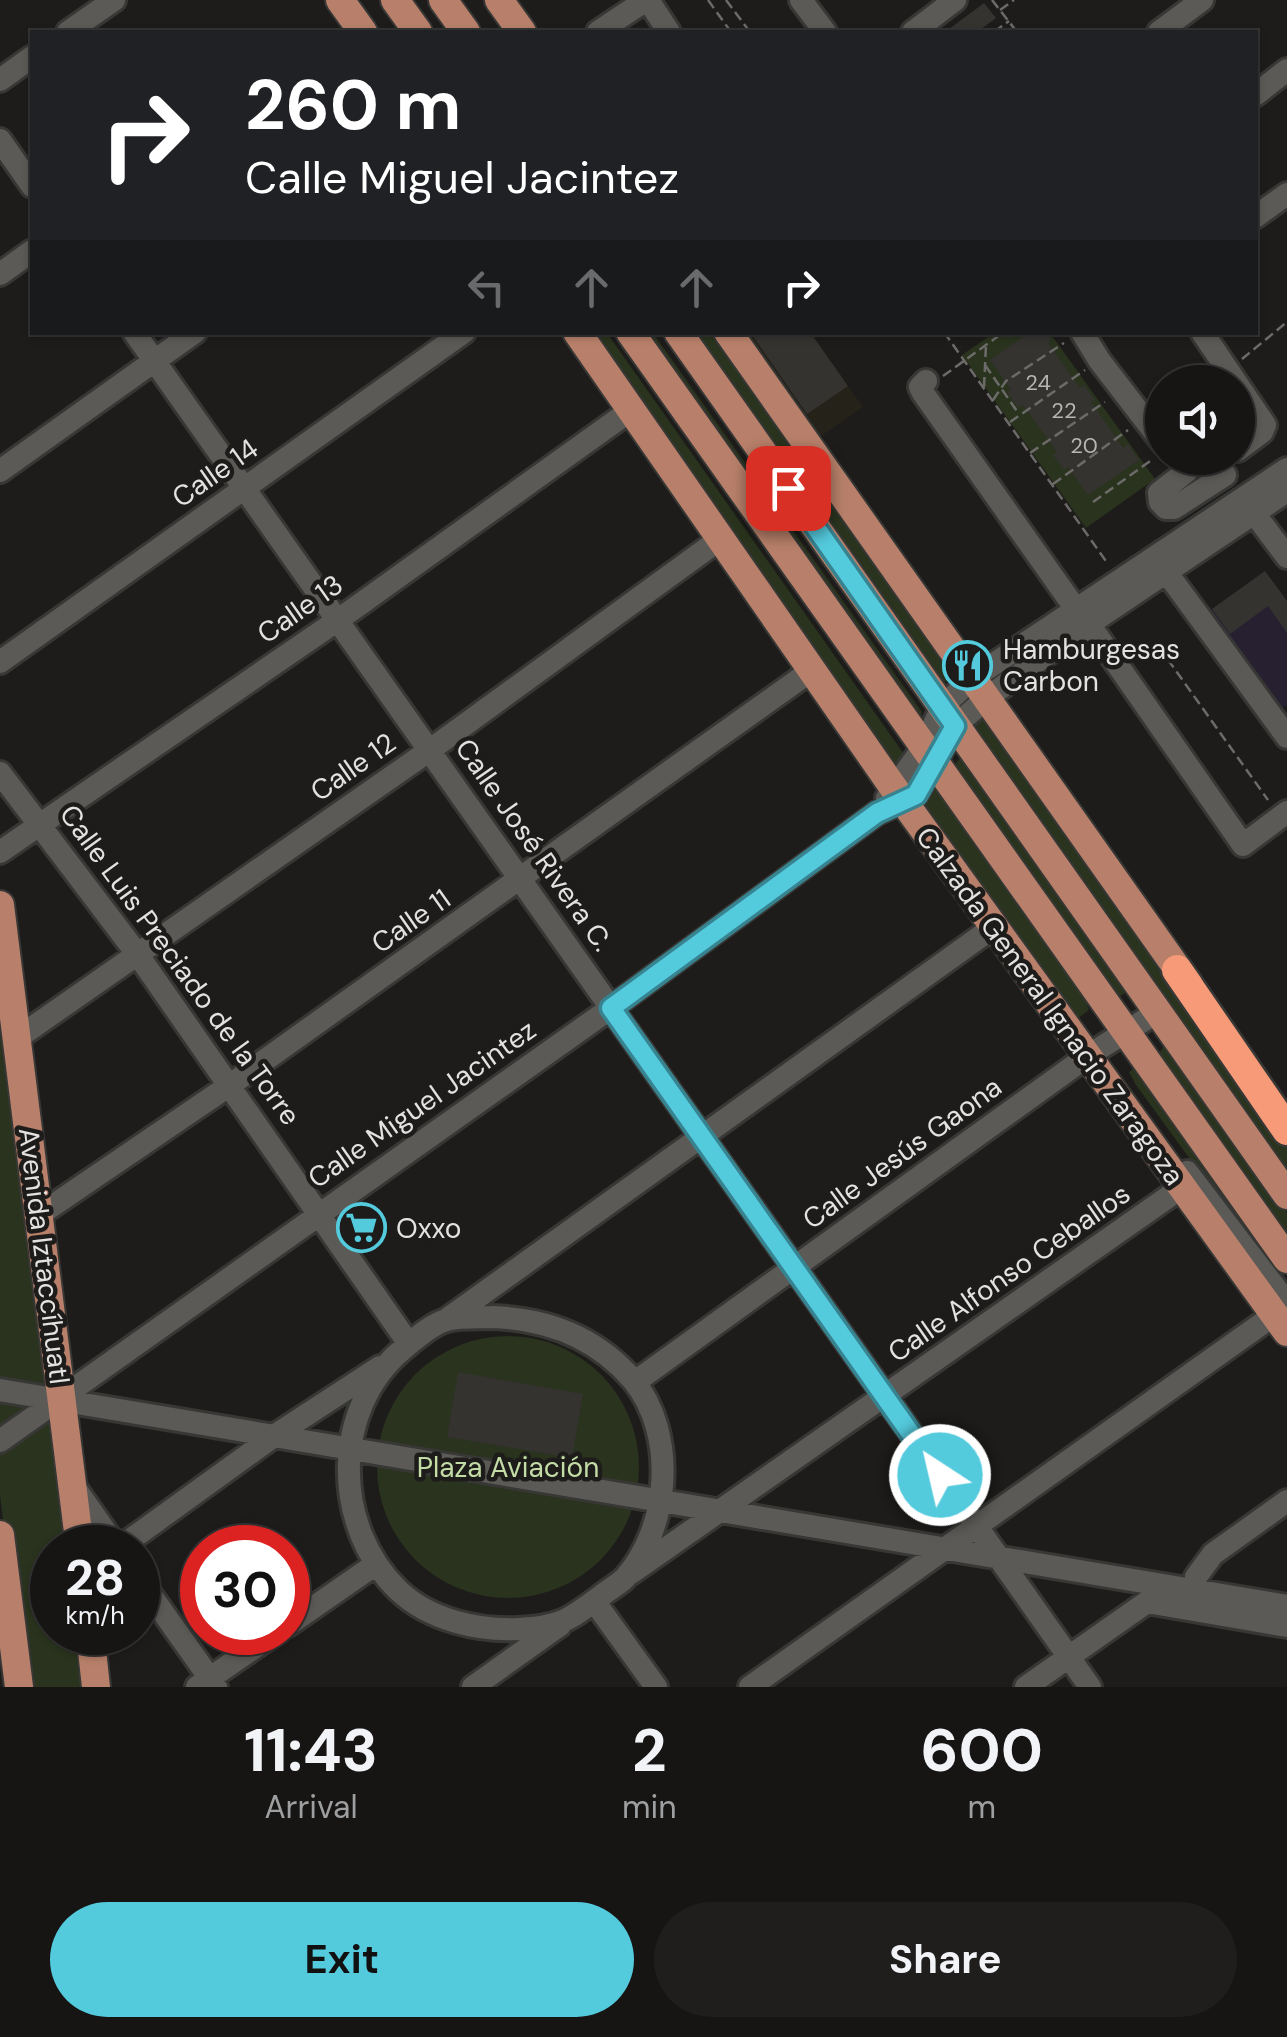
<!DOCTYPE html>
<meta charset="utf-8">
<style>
:root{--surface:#161514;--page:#1f1e1d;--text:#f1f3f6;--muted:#9e9fa0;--line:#353434;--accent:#54cadd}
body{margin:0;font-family:"DM Sans",sans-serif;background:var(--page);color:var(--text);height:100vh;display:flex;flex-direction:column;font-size:38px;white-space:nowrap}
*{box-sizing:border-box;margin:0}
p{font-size:32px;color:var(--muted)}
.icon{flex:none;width:55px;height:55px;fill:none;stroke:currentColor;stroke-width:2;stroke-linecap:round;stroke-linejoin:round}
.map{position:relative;height:1687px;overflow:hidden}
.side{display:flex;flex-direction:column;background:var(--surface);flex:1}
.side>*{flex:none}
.top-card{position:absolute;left:30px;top:30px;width:1228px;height:305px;border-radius:0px;box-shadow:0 2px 8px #0004,0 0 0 2px var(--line);background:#202124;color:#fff;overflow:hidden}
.tools{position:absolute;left:1145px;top:365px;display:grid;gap:20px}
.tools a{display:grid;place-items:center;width:110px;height:110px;border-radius:50%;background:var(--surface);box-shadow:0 2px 8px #0004,0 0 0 2px var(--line);font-size:50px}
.speed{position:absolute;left:30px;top:1525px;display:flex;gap:20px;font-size:50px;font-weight:700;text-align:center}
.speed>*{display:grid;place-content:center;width:130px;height:130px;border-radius:50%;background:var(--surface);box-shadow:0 2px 8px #0004,0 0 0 2px var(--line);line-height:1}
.speed small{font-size:25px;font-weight:400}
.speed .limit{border:15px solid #d22;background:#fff;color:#111}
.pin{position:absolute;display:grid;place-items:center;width:85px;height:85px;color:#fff;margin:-42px;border-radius:20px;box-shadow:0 5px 15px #0006}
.me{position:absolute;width:110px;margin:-55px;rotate:325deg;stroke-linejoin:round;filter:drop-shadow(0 0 8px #0008)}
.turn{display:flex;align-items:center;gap:35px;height:210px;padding:0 50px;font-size:45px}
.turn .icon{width:130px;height:130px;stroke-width:2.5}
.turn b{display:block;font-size:70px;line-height:85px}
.lanes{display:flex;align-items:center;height:95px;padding:0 50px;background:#0003;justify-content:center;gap:50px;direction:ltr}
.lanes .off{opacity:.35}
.eta{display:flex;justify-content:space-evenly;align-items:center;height:170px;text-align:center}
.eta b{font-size:60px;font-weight:700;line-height:70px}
.primary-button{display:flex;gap:20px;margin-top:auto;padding:20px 50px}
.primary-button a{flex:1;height:115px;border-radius:60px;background:var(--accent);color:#111;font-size:40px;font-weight:700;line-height:115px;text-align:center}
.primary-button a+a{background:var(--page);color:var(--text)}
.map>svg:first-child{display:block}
</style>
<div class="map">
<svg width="1287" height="1687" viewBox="0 0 1287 1687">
<rect width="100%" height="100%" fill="#1d1c1a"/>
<path fill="#25221a" d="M742,333h68l53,74 -46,32z"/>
<path fill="#262030" d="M1265,571l22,30v104l-8,5 -71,-98z"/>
<path fill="#29331d" d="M583,333h24l299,424 -9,11 -8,-2z
M635,333h18l269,379 -2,12z
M678,333h32l241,341 -11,15z
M994,333h56l105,146 -69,49 -124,-173z
M987,712l300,420v38l-310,-439 -1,-5z
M960,758l6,1 159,225 1,8 -5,4 -8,-3 -154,-221 -3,-9z
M932,785l8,5 145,209 4,11 -12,9 -147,-204 -9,-16z
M0,943l76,604 -24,1v84l33,1 5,54h-66l-24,-192z
M1166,1044l121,169v24l-124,-177 -4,-7z
M1133,1069l7,4 147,208 -26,-24 -125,-172 -7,-13z
M377 1467a131 131 0 1 1 262 0a131 131 0 1 1-262 0Z"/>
<path fill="#343330" d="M984,3l12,15 -19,14h-32z
M750,332h60l38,54 -41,28z
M1030,332h16l5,8 -3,3 32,45 4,-3 11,15 -4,2 32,46 5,-4 11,16 -51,35 -20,-28 -4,3 -11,-15 4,-3 -34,-47 -5,3 -11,-16 4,-2 -21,-30z
M1265,571l22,30v32l-19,-27 -38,28 -18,-25z
M458,1372l125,22 -11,64 -125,-21z"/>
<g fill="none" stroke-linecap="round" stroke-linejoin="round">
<defs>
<path id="minor" d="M648,0l21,32
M801,0l24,32
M68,32l46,-32
M598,32l48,-32
M913,32l42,-32
M1159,32l43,-32
M0,80l32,-23
M1255,95l32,-25
M0,140l32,46
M1255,217l32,-23
M0,274l32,-23
M134,332l956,1355
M1082,332l17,28 63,82
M1202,332l63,93 -3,7 -24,18
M926,381l-6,6 3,6 152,215
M0,471l195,-139
M1187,471l-28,22 1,9 6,6h8l51,-33
M1254,513l33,44
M1159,562l128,175
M1089,624l154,221 44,-33
M0,662l464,-330
M0,773l138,182 271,389
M887,798l36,-50 19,-41 31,-29 314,-209
M0,852l338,-232 293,-210
M16,1039l414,-289 290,-211
M1187,1172l100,131
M39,1215l191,-130 582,-415
M493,1317c55,2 103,20 140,63 44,54 37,147 -8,198 -7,7 -17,12 -24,18 -32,24 -41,31 -82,33 -41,2 -89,-9 -120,-38 -67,-64 -68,-182 4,-242 12,-10 30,-26 44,-29 14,-4 32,-2 46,-3z
M446,1320l549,-394
M635,1382l454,-327 70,-44
M0,1390l1287,216
M0,1441l611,-433 266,-195 39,-18 39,-69 32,-28 102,-74 198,-133
M73,1485l44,63
M119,1548l155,-112 106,-69
M631,1573l550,-385
M138,1577l78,110
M1196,1577l17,-23 74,-53
M594,1601l62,86
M288,1625l88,-61
M197,1687l80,-55
M473,1687l87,-62
M750,1687l524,-372
M1026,1687l121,-85 140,24"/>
<path id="major" d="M340,0l23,32
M395,0l23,32
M443,0l23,32
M499,0l23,32
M577,332l316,455 394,545
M630,332l657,927
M678,332l609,863
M728,332l461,653
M0,905l80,643
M0,1535l19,152
M90,1632l6,55"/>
<path id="highway" d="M1177,970l110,160"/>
</defs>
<use href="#minor" stroke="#373735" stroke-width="28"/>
<use href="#major" stroke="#373735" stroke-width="32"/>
<use href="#highway" stroke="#373735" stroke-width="35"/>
<path stroke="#6c6b69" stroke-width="2.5" stroke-dasharray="10 5" stroke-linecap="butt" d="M708,0l23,32
M726,0l24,32
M992,0l25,32
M1000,10l14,-10
M994,32l15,-11
M944,332l164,232
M1242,359l45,-37
M985,365l34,49
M943,376l61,-44
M984,387l2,-42
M993,400l13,-19 58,-38
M1010,422l75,-52
M1030,453l75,-51
M1053,484l75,-54
M1093,502l60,-43
M1159,647l109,153"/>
<use href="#minor" stroke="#5b5a57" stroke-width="22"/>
<use href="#major" stroke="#b8806a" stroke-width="28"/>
<use href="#highway" stroke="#f69a77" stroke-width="30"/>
</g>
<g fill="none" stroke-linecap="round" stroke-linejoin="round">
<defs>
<path id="route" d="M788,488l167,238 -39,69 -39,18 -266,195 329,467"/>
</defs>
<use href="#route" stroke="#378390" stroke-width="25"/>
<use href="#route" stroke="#54cadd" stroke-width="18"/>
</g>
<defs>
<symbol id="restaurant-ring" viewBox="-11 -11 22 22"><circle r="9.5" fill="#1d1c1a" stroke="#54cadd" stroke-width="1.5"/><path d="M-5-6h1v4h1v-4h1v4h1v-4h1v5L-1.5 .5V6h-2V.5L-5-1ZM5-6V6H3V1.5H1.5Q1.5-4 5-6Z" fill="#54cadd"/></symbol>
<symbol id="supermarket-ring" viewBox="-11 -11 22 22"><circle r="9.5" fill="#1d1c1a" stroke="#54cadd" stroke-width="1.5"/><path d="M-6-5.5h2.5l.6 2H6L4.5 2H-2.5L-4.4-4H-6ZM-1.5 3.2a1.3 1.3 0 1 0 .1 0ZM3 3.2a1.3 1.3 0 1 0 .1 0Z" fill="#54cadd"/></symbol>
</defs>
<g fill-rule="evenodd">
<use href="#restaurant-ring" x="940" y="638" width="55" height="55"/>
<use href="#supermarket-ring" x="334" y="1200" width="55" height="55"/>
</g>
<g text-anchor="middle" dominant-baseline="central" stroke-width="9" stroke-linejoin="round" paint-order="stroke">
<g font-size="22" fill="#b7b6b4">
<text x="1038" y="382">24</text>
<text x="1064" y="410">22</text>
<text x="1084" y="445">20</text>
</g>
<g font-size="28" fill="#e3e2e0" stroke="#1d1c1a">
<text transform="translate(215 473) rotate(-35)">Calle 14</text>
<text transform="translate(300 609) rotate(-35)">Calle 13</text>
<text transform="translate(353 767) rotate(-35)">Calle 12</text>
<text transform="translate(534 845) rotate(55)">Calle José Rivera C.</text>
<text transform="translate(411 921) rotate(-35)">Calle 11</text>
<text transform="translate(180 965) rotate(54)">Calle Luis Preciado de la Torre</text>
<text transform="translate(1050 1006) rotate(54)">Calzada General Ignacio Zaragoza</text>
<text transform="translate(422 1104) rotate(-35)">Calle Miguel Jacintez</text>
<text transform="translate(902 1153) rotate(-36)">Calle Jesús Gaona</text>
<text transform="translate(44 1256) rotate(83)">Avenida Iztaccíhuatl</text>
<text transform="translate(1009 1273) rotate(-35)">Calle Alfonso Ceballos</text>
</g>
<g font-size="28" fill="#e3e2e0" stroke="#1d1c1a" text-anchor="start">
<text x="1003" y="649">Hamburgesas<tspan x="1003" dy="32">Carbon</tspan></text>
<text x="396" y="1228">Oxxo</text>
</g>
<g font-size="28" fill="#c3dca6" stroke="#1d1c1a">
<text x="508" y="1467">Plaza Aviación</text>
</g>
</g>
</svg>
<div class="tools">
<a><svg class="icon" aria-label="sound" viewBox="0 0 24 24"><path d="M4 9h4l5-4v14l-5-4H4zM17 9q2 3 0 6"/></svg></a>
</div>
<div class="speed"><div>28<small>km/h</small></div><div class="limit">30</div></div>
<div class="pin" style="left:788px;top:488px;background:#d93025"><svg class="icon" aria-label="arrive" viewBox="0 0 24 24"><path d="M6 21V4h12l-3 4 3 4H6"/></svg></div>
<svg class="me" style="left:940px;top:1475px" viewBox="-20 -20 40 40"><circle r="17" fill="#54cadd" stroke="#fff" stroke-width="3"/><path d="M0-11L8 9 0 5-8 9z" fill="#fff"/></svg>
<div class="top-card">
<div class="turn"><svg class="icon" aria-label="right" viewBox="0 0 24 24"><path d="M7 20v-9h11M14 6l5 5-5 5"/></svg><div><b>260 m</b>Calle Miguel Jacintez</div></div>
<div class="lanes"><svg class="icon off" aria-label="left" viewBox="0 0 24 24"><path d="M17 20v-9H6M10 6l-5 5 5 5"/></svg><svg class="icon off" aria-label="ahead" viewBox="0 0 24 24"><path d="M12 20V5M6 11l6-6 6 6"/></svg><svg class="icon off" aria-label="ahead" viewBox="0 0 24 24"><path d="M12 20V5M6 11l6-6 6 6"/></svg><svg class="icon" aria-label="right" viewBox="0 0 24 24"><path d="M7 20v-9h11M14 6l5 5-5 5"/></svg></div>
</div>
</div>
<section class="side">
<div class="eta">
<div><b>11:43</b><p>Arrival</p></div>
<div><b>2</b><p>min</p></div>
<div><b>600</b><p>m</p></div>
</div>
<div class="primary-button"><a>Exit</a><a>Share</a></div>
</section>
